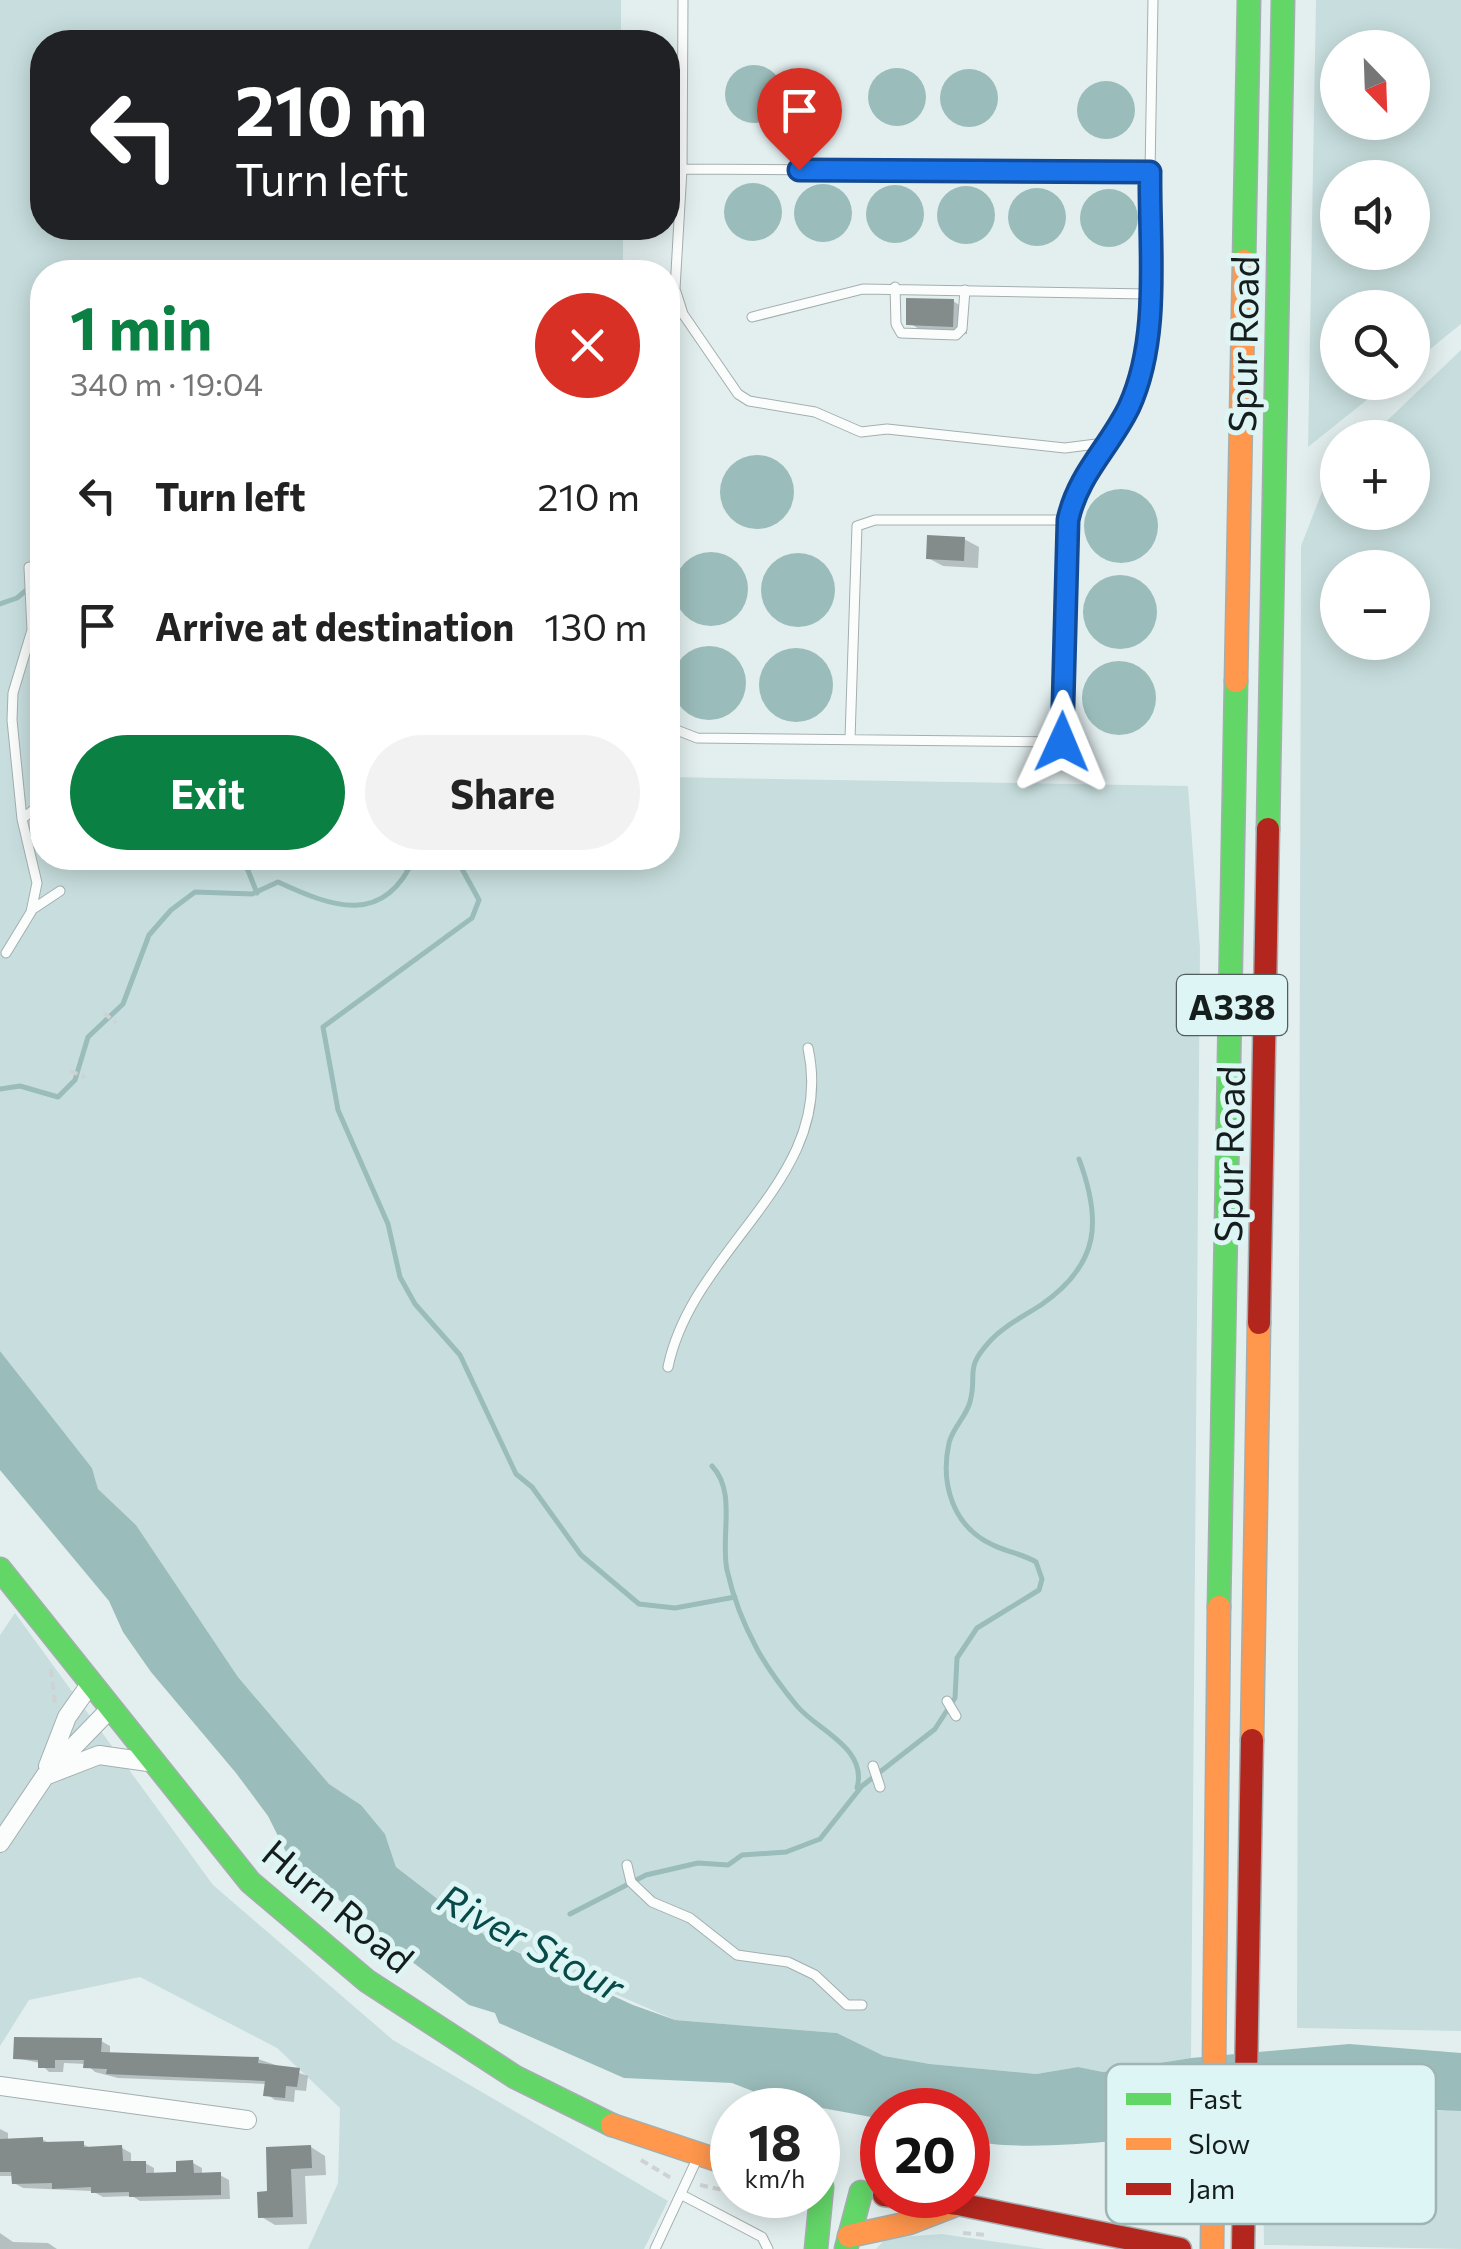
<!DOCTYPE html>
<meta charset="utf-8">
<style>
:root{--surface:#fff;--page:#f2f2f2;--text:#222;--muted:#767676;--accent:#0b8043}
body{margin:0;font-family:Commissioner,sans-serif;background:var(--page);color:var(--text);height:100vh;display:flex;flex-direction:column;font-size:38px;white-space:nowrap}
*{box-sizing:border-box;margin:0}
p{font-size:32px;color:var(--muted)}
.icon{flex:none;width:55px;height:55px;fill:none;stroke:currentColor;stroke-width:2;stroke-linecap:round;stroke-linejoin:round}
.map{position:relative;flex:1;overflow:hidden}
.details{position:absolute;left:30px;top:260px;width:650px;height:610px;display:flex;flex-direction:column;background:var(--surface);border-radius:40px;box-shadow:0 5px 25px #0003}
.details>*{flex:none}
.banner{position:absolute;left:30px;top:30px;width:650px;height:210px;border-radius:40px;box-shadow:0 5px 25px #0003;background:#202124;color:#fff;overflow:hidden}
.needle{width:65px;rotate:157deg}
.buttons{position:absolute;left:1320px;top:30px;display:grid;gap:20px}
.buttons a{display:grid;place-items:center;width:110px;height:110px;border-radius:50%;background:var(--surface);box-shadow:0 5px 25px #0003;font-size:50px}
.speed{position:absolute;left:710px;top:2088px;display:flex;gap:20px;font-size:50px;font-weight:700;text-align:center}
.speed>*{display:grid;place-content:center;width:130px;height:130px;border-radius:50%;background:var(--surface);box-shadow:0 5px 25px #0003;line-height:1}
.speed small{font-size:25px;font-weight:400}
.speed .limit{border:15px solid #d22;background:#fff;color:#111}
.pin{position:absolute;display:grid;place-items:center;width:85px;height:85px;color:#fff;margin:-102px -42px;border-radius:50% 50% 50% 0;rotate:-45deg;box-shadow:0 0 10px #0007}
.pin .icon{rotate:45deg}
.me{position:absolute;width:110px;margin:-55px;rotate:1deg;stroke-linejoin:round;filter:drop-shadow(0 0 8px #0008)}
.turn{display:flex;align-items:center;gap:35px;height:210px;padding:0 40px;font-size:45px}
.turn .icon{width:130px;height:130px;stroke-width:2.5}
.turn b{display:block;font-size:70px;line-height:85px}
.round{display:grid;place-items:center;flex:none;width:105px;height:105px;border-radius:52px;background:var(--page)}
.head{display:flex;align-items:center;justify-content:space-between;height:170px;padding:0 40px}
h1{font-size:60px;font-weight:700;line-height:75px;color:var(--accent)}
.primary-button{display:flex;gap:20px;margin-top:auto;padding:20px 40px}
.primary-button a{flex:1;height:115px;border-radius:60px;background:var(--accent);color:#fff;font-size:40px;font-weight:700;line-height:115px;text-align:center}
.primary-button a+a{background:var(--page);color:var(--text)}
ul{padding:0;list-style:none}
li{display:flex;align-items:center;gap:30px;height:130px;padding:0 40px}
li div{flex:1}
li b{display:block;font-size:38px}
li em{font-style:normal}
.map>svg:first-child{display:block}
</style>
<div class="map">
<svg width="1461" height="2249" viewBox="0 0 1461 2249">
<rect width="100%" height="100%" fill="#e3efef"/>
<path fill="#c8dede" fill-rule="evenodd" d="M0,0h621v42h-579v186h581v44h-581v586h626v-81l520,9 12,162 -9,1110 -88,14 -25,-5 -42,7 -106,-10 -46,-8 -47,-23 -162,-13 -184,-80 -95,-73 -11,-33 -24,-29 -32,-21 -91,-107 -102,-152 -38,-36 -6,-21 -92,-117z
M1316,0h145v324l-48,39 -1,-55h-74v74l50,1 -80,64zM1338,48h74v74h-74zM1338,178h74v74h-74z
M1461,350v1681l-164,-3 4,-1482 26,-67 10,-10 1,43h74v-74l-42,-1zM1338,568h74v74h-74z
M15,1613l198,272 180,155 275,161 -24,48h-336l30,-66 2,-75 -63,-60 -137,-71 -111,23 -29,46v-411z
M1396,2103l13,7 52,1v138l-197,-4 -2,-132 46,-8z
M942,2234l103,15h-169l10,-11z"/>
<path fill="#9abcba" d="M725 94a29 29 0 1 1 58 0a29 29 0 1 1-58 0Z
M868 97a29 29 0 1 1 58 0a29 29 0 1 1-58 0Z
M940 98a29 29 0 1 1 58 0a29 29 0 1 1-58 0Z
M1077 110a29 29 0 1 1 58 0a29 29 0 1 1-58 0Z
M724 212a29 29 0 1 1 58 0a29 29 0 1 1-58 0Z
M794 213a29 29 0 1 1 58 0a29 29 0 1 1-58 0Z
M866 214a29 29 0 1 1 58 0a29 29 0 1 1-58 0Z
M937 215a29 29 0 1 1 58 0a29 29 0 1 1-58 0Z
M1008 217a29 29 0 1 1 58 0a29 29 0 1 1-58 0Z
M1080 218a29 29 0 1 1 58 0a29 29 0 1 1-58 0Z
M720 492a37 37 0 1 1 74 0a37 37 0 1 1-74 0Z
M1084 526a37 37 0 1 1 74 0a37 37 0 1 1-74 0Z
M674 589a37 37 0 1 1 74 0a37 37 0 1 1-74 0Z
M761 590a37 37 0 1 1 74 0a37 37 0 1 1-74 0Z
M1083 612a37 37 0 1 1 74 0a37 37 0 1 1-74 0Z
M672 683a37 37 0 1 1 74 0a37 37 0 1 1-74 0Z
M759 685a37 37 0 1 1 74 0a37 37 0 1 1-74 0Z
M1082 698a37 37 0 1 1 74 0a37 37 0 1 1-74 0Z
M0,1351l92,117 6,21 38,36 102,152 91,107 32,21 24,29 11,33 95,73 142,65 42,15 162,13 47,23 46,8 106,10 42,-7 25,5 88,-14 158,-14 112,9v58c-52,-1 -99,-10 -152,-6 -41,3 -81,17 -120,25 -53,11 -171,23 -221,10v-30h-86v9l-109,-20 -41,-16 -108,-5 -125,-55 -4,-10 -26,-8 -83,-63 -100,-90 -18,-36 -32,-43 -85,-101 -28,-40 -14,-31 -109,-131z"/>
<path fill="#0003" d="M953,301l14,9v24l-45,-3 -14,-9z
M964,539l15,8 -1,21 -35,-2 -15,-8z
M101,2041l9,5v8l148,5 50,17 -2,15 -11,-1 -1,12 -19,-2 -9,-6 1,-10 -149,-6 -23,-6 -9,-8 -22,-1 -1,9h-14l-9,-9 -24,-5z
M0,2129l8,4v8l34,-2 10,6 31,-1 9,5 30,-1 9,5v11l14,-1 9,5v7h24l15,-12 9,5v7h18l9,5 1,19 -90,2 -8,-5 -29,1 -11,-6 -69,-3 -9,-5v-7h-14z
M311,2147l14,9 1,19 -21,1 2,48 -32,1 -15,-9 10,-22 -2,-45z
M0,2233l13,9 35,1 9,6h-57z"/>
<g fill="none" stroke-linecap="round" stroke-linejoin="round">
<path stroke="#9abcba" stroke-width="5" d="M0,604l17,-6 25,-21
M243,858l14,35
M456,858l23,42 -7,18 -149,109 15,83 50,114 12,53 15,27 45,51 56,119 16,13 49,68 58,49 36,4 60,-11
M0,1089l20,-3 38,11 17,-17 13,-43 35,-33 26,-69 22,-25 24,-18 57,2 26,-12c54,25 106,45 136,-24
M712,1466c25,26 8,71 15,104 6,27 17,55 30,79 11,20 26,40 40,57 21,25 71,42 60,82
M570,1914l76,-39 52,-12 30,2 14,-10 44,-3 34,-13 42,-53 73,-57 20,-31 2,-40 20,-30 62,-38 3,-11 -6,-17c-13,-8 -29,-10 -43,-17 -40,-18 -53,-61 -44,-102 4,-16 17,-26 21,-41 8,-30 -7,-32 21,-62 14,-15 33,-24 50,-35 59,-41 61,-84 38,-146"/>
</g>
<path fill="#838b8b" d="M906,298l48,1 -1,28 -47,-2z
M927,535l38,2 -1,24 -38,-2z
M14,2037l88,1 -1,14 158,5 -1,6 42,5 -3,19 -11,-1 -1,12 -22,-2 2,-15 -159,-7 1,-5 -24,-1 1,-8h-29v8h-17v-8l-25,-1z
M43,2137v5l41,-1v6l38,-2 1,16h23v12l30,-1v-11l17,-1 1,13 27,-1v23l-92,2v-5l-38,1v-6l-39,2v-6l-40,1 -1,-12h-11v-33z
M311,2145l1,23 -21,1 2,48 -35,1 -1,-26 10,-1 -1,-44z"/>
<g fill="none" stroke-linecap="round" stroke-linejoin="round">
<defs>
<path id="lane" d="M683,0l-1,169 -7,120 8,25 55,80 11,7 66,11 46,20 26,-3 178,19 39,-5
M682,169l468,3 3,-172
M895,287l1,37 5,9 55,2 6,-6 3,-39
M752,317l111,-28 285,5
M668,502l4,-12
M668,721l6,8 23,9 365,4 6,-222c10,-46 42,-72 61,-113 32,-69 20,-160 21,-235
M850,739l7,-213 18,-6h193
M22,819l20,-16
M33,909l27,-18
M6,953l25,-41 6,-29 -15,-64 -10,-99 1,-27 19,-63 -3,-63
M668,1367c25,-121 169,-188 140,-319
M947,1701l9,15
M873,1766l7,21
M627,1865l4,17 21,20 38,16 47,37 51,7 27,13 32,30h15
M682,2195l80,42 6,12
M655,2249l42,-90"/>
<path id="street" d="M48,1766l19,-49 24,-34
M50,1774l49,-19 56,8
M0,1843l45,-67 65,-67
M0,2086l247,34"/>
<path id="fast" d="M1244,261l5,-261
M1268,829l15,-829
M0,1569l250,313 117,99 148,96 97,48
M1219,1607l17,-926
M816,2249l6,-62
M846,2249l15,-57"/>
<path id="slow" d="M1236,681l8,-420
M1252,1740l7,-417
M612,2125l120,40
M849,2236l60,-13 49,-19
M1212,2249l7,-642"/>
<path id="jam" d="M1259,1323l9,-494
M884,2195l74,9 222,45
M1243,2249l9,-509"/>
</defs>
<use href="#lane" stroke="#a4aeae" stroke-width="11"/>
<use href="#street" stroke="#a4aeae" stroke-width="20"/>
<use href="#fast" stroke="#a4aeae" stroke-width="25"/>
<use href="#slow" stroke="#a4aeae" stroke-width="25"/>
<use href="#jam" stroke="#a4aeae" stroke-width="25"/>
<path stroke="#cfd2d2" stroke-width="4" stroke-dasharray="8 5" stroke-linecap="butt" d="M104,1013l12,10
M70,1071l15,6
M51,1669l4,35
M641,2160l30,18
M700,2185l32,7
M748,2195l46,21
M963,2233l25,2"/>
<use href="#lane" stroke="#fbfdfd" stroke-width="9"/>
<use href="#street" stroke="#fbfdfd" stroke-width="18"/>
<use href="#fast" stroke="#63d668" stroke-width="22"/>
<use href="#slow" stroke="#ff974d" stroke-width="22"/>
<use href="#jam" stroke="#b3261e" stroke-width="22"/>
</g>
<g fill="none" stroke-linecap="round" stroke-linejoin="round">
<defs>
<path id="route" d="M799,170l351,2c-1,75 11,166 -21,235 -20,41 -51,67 -61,113l-6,222"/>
</defs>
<use href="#route" stroke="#114b97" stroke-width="25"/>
<use href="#route" stroke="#1a73e8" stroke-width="18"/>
</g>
<g text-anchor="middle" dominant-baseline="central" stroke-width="10" stroke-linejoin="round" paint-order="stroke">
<rect fill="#ddf5f4" stroke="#515e5e" stroke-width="2.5" x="1177" y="975" width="110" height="60" rx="8"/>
<g font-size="35" font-weight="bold" fill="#151e1d">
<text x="1232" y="1005">A338</text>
</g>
<g font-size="38" fill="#151e1d" stroke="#ddf5f4">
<text transform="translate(1242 344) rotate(-89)">Spur Road</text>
<text transform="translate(1228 1154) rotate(-89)">Spur Road</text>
<text transform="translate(339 1905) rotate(40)">Hurn Road</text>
</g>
<g font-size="40" font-style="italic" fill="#084a49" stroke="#ddf5f4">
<text transform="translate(532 1941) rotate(28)">River Stour</text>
</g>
</g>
<rect x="1106" y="2064" width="330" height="160" rx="15" fill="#ddf5f4" stroke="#a1b4b4" stroke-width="2.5"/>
<rect x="1126" y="2093" width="45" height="12" fill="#63d668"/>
<rect x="1126" y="2138" width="45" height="12" fill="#ff974d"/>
<rect x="1126" y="2183" width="45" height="12" fill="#b3261e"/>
<g font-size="28" fill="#151e1d">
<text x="1188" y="2109">Fast</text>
<text x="1188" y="2154">Slow</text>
<text x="1188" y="2199">Jam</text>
</g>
</svg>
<div class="buttons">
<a><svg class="needle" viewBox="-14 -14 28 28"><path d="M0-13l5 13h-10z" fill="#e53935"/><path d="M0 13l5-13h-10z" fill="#767676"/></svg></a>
<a><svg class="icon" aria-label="sound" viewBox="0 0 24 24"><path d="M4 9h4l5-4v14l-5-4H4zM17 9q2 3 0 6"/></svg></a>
<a><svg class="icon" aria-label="search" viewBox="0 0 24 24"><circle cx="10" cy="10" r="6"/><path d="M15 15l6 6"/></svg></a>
<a>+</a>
<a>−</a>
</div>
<div class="speed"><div>18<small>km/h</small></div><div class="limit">20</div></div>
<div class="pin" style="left:799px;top:170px;background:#d93025"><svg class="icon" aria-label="arrive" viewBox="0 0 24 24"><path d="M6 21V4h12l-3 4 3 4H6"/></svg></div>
<svg class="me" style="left:1062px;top:742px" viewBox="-20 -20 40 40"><path d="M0-17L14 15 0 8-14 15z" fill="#1a73e8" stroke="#fff" stroke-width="4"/></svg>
<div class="banner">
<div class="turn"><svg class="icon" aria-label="left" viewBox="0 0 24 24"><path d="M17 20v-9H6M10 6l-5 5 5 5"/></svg><div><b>210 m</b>Turn left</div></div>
</div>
<section class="details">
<div class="head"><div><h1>1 min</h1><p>340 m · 19:04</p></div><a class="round" style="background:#d93025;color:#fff"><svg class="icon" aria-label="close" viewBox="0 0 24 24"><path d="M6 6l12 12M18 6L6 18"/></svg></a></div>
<ul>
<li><svg class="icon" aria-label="left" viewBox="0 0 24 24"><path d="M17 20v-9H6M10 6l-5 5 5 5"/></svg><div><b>Turn left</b></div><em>210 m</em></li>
<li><svg class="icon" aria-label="arrive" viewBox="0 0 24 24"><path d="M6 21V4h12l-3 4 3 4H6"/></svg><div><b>Arrive at destination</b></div><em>130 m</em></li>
</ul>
<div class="primary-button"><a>Exit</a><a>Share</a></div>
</section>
</div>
